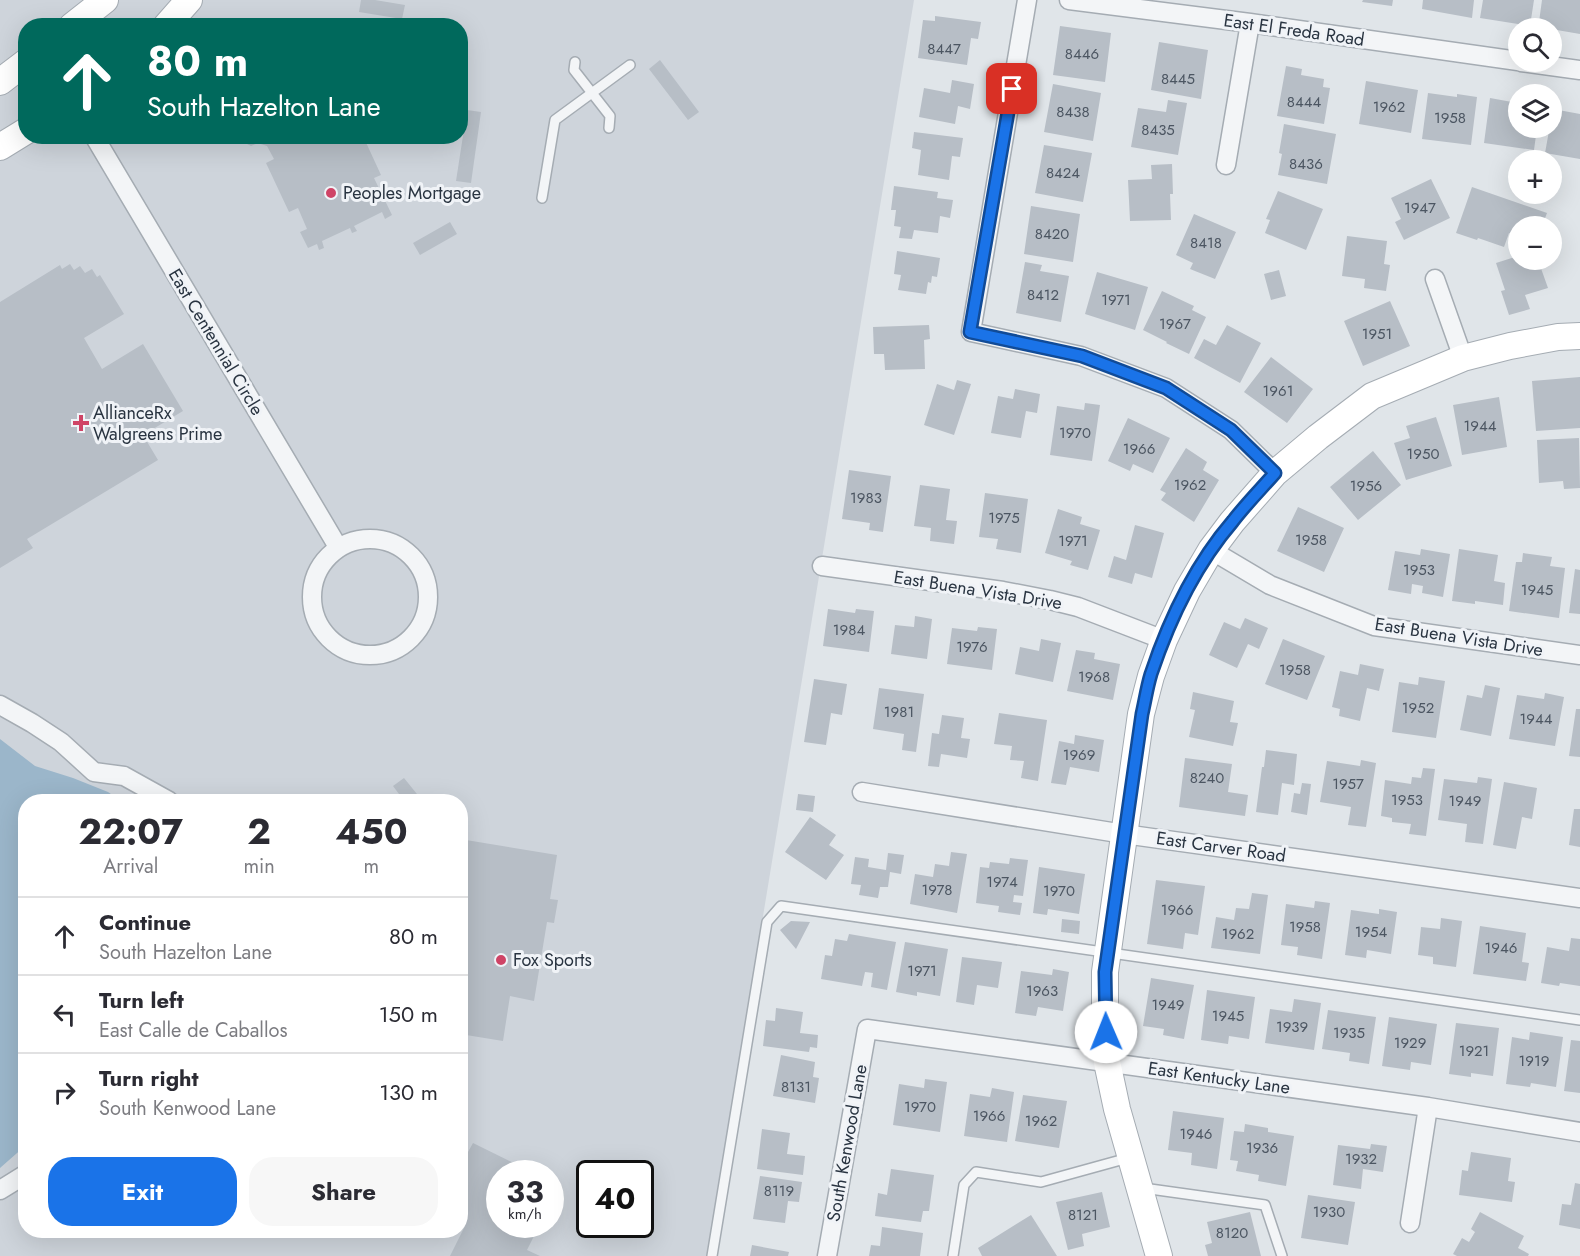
<!DOCTYPE html>
<meta charset="utf-8">
<style>
:root{--surface:#fff;--page:#f7f7f7;--text:#2b2b33;--muted:#7c7c81;--line:#e1e1e2;--accent:#1a73e8}
body{margin:0;font-family:Jost,sans-serif;background:var(--page);color:var(--text);height:100vh;display:flex;flex-direction:column;font-size:22px;white-space:nowrap}
*{box-sizing:border-box;margin:0}
p{font-size:20px;color:var(--muted)}
.icon{flex:none;width:33px;height:33px;fill:none;stroke:currentColor;stroke-width:2;stroke-linecap:round;stroke-linejoin:round}
.map{position:relative;flex:1;overflow:hidden}
.panel{position:absolute;left:18px;top:794px;width:450px;height:444px;display:flex;flex-direction:column;background:var(--surface);border-radius:24px;box-shadow:0 6px 24px #0002}
.panel>*{flex:none}
.guide{position:absolute;left:18px;top:18px;width:450px;height:126px;border-radius:24px;box-shadow:0 6px 24px #0002;background:#00695c;color:#fff;overflow:hidden}
.buttons{position:absolute;left:1508px;top:18px;display:grid;gap:12px}
.buttons a{display:grid;place-items:center;width:54px;height:54px;border-radius:50%;background:var(--surface);box-shadow:0 6px 24px #0002;font-size:30px}
.speed{position:absolute;left:486px;top:1160px;display:flex;gap:12px;font-size:30px;font-weight:700;text-align:center}
.speed>*{display:grid;place-content:center;width:78px;height:78px;border-radius:50%;background:var(--surface);box-shadow:0 6px 24px #0002;line-height:1}
.speed small{font-size:15px;font-weight:400}
.speed .limit{border:3px solid #111;border-radius:9px;background:#fff;color:#111}
.pin{position:absolute;display:grid;place-items:center;width:51px;height:51px;color:#fff;margin:-26px;border-radius:12px;box-shadow:0 3px 9px #0006}
.me{position:absolute;width:66px;margin:-33px;rotate:359deg;stroke-linejoin:round;filter:drop-shadow(0 0 4px #0008)}
.turn{display:flex;align-items:center;gap:21px;height:126px;padding:0 30px;font-size:27px}
.turn .icon{width:78px;height:78px;stroke-width:2.5}
.turn b{display:block;font-size:42px;line-height:51px}
.eta{display:flex;justify-content:space-evenly;align-items:center;height:102px;text-align:center}
.eta b{font-size:36px;font-weight:700;line-height:42px}
.action{display:flex;gap:12px;margin-top:auto;padding:12px 30px}
.action a{flex:1;height:69px;border-radius:24px;background:var(--accent);color:#fff;font-size:24px;font-weight:700;line-height:69px;text-align:center}
.action a+a{background:var(--page);color:var(--text)}
ul{padding:0;list-style:none}
li{display:flex;align-items:center;gap:18px;height:78px;padding:0 30px;border-top:2px solid var(--line)}
li div{flex:1}
li b{display:block;font-size:22px}
li em{font-style:normal}
.map>svg:first-child{display:block}
</style>
<div class="map">
<svg width="1580" height="1256" viewBox="0 0 1580 1256">
<rect width="100%" height="100%" fill="#e0e5e9"/>
<path fill="#ced4db" fill-rule="evenodd" d="M0,0h914l-207,1256h-707zM26,26h434v110h-434zM26,801h434v429h-434zM500,1173h50v51h-50zM590,1173h50v51h-50z"/>
<path fill="#9bb6ca" d="M0,739l35,27 38,12 35,14 13,9h-95l-1,345 -25,22z"/>
<path fill="#b7bec6" d="M361,0h14l30,5 -3,14 -43,-7z
M1363,0h30l-1,6 -30,-4z
M1423,0h51l-2,18 -50,-9z
M1483,0h51l-4,26 -50,-8z
M1542,0h38v34l-29,-5 -1,-1v-4l-11,-2z
M935,16l46,6 -3,17 -7,-1 -4,27 -49,-7 5,-38 12,1z
M1060,26l51,7 -6,49 -52,-7z
M1159,42l49,8 -7,49 -50,-9z
M660,60l39,52 -11,8 -39,-51z
M1286,66l16,3 -1,6 23,4 -1,8 7,1 -6,36 -47,-8z
M952,80l22,4 -4,25 -12,-3 -3,18 -36,-7 5,-29 26,5z
M1366,81l52,9 -7,43 -52,-9z
M1053,84l48,9 -8,48 -49,-9z
M1428,93l29,4v-3l20,3 -6,48 -49,-6z
M1490,98l22,4v1l6,1v24h19l-3,22 -50,-7z
M1168,100l19,3 -9,52 -47,-8 7,-39 28,4z
M1553,109l27,5v45l-35,-6z
M467,110l14,2 -10,71 -15,-2z
M1284,124l52,10 -9,50 -49,-9 4,-21 -3,-1z
M914,132l49,6 -3,19 -8,-1 -3,24 -31,-5 3,-25 -9,-2z
M242,136h121l18,39 -7,3 18,37 -7,4 -3,-7 -28,14 3,5 -5,2 -2,-5 -28,13 2,7 -5,2 -2,-6 -9,4 -8,-16 7,-3 -9,-21 -9,4 -23,-49 8,-4 -7,-13 -9,-3 -7,3 -8,-4z
M1044,145l48,8 -9,49 -48,-9z
M1172,164l1,30h-3l1,26 -41,1 -2,-41 24,-1 -1,-14z
M1431,179l19,39 -46,22 -9,-18 6,-3 -10,-21z
M894,186l44,6 -1,6 16,2 -3,18 -10,-2 -2,17 -24,-3 -2,9 -13,-1 2,-11 -7,-1 2,-16h-5z
M1472,187l75,26 -5,13h-24v10l-9,-3 -5,14 -26,-9 -1,2 -21,-7z
M1278,191l45,18 -17,41 -41,-17 5,-13 -4,-1z
M1031,206l49,8 -7,48 -49,-8z
M1194,214l42,18 -21,47 -25,-10 3,-6 -17,-8z
M450,222l7,12 -37,21 -7,-12z
M1347,236l40,5 -3,23 6,1 -4,26 -22,-3 1,-9 -23,-3z
M897,251l43,7 -3,19 -5,-1 -1,7 -3,-1 -2,12 -28,-4 3,-15 -7,-1z
M1518,256v4h20l10,28 -23,7 5,14 -21,6 -8,-24 4,-1 -9,-27z
M1025,262l17,3 -2,6 29,5 -8,46 -45,-9z
M70,264l4,6 6,-4 5,7 7,-4 5,8 3,-2 24,39 -40,24 18,31 41,-25 40,67 -40,24 15,25 -131,79 6,9 -33,20v-266l60,-37 2,4z
M1279,270l7,26 -15,4 -7,-26z
M1097,272l51,15 -13,43 -50,-16z
M1162,291l32,15 -2,4 14,7 -17,37 -23,-11 1,-1 -24,-12z
M1390,301l20,45 -47,20 -19,-45z
M929,325l1,14 -6,1 1,29 -40,1 -1,-16h-10l-1,-27z
M1227,325l34,18 -21,40 -46,-25 10,-19 12,6z
M1271,357l42,32 -26,34 -43,-31z
M1580,377v51l-44,3 -4,-50z
M957,380l14,4 -17,51 -30,-10 13,-41 17,6z
M1015,389l25,5 -3,19 -11,-2 -5,27 -30,-5 7,-37 15,3z
M1499,397l8,50 -45,8 -9,-50z
M1085,403l15,2 -8,56 -42,-6 7,-49 27,4z
M1436,417l16,49 -46,14 -12,-37 16,-5 -4,-12z
M1128,418l42,20 -17,35 -20,-9 -3,7 -22,-10z
M1579,438l1,50 -16,1 -1,-8 -24,2 -2,-43z
M1186,448l21,14 -4,8 16,10 -25,42 -33,-22 5,-7 -6,-3z
M1373,451l28,34 -43,35 -28,-33z
M849,470l42,6 -8,56 -14,-2 1,-7 -28,-4z
M920,485l30,4 -4,31 11,1 -3,23 -24,-3 1,-13 -17,-2z
M985,493l43,6 -7,54 -25,-4 2,-10 -19,-2z
M1298,507l46,21 -20,44 -47,-21z
M1058,509l24,8 -2,7 20,6 -12,40 -18,-5 2,-4 -27,-8z
M1135,525l29,8 -12,45 -17,-5 -3,11 -24,-7 6,-21 12,4z
M1421,549l29,5 -7,43 -21,-4 1,-7 -11,-2 -1,10 -23,-4 7,-39 25,4z
M1459,549l39,6 -4,26 11,2 -2,22 -28,-4v3l-23,-3z
M1523,553l29,4 -2,9 15,2 -6,50 -50,-7 7,-49h6z
M1575,569l5,1v44l-11,-1z
M828,609l27,4 1,-4 18,2 -5,41 -46,-6z
M915,616l17,3 -5,40 -36,-5 4,-29 19,2z
M1245,618l23,10 -9,21 -11,-5 -11,24 -28,-13 15,-33 16,7z
M978,627l19,2 -5,41 -45,-6 5,-36 25,3z
M1041,639l20,4 -8,39 -38,-8 5,-27 19,4z
M1283,639l42,17 -18,44 -42,-16z
M1076,650l19,3 -1,6 26,5 -7,36 -46,-9z
M1360,664l24,5 -5,22 -12,-3 -7,33 -21,-5 1,-7 -8,-2 8,-36 18,4z
M1419,677l26,4 -9,57 -44,-6 7,-50 19,3z
M814,679l33,5 -5,31 -11,-2 -5,32 -22,-3z
M1485,685l15,3 -9,48 -31,-6 7,-35 15,3z
M879,688l45,6 -8,58 -14,-2 2,-16 -31,-5z
M1193,692l41,9 -4,21 8,1 -5,23 -44,-9 6,-27 -5,-1z
M1545,693l19,4 -9,49 -46,-7 8,-44 27,4z
M1576,709h4v48l-11,-1z
M999,713l48,7 -9,61 -17,-3 3,-17 -14,-1 2,-14 -18,-2z
M942,715l22,3 -3,20 9,1 -3,19 -26,-4 -2,13 -11,-1 4,-33 7,1z
M1075,735l29,5 -5,32 -29,-5 -4,18 -15,-2 8,-42 15,3z
M1266,750l31,4 -3,31 -12,-2 -4,32 -22,-3 6,-45h2z
M1185,758l47,6 -4,28 20,3 -3,21 -66,-9z
M1361,760l15,3 -10,64 -18,-2 3,-18 -31,-5 7,-41 33,5z
M1423,768l12,1 -9,67 -17,-2 2,-10 -19,-2v-4l-11,-2 4,-36 26,4 1,-7 9,1z
M1478,777l14,2 -9,65 -18,-2 2,-18 -29,-4 6,-41 33,4z
M404,778l17,21 -3,2h-28l9,-7 -6,-8z
M1504,782l33,6 -5,31 -10,-2 -6,32 -23,-4z
M1302,783l9,1 -4,31 -16,-3 3,-19 6,1z
M798,794l17,2 -2,16 -17,-2z
M1574,809h6v38l-11,-2z
M810,817l26,18 -7,10 15,10 -18,25 -41,-28z
M460,839l97,16 -7,44 8,1 -4,23 -7,-1 -13,79 -24,-5 -7,45 -43,-7z
M951,852l16,2 -10,59 -47,-9 5,-30 18,3 2,-13 14,2z
M888,853l16,2 -3,19 -11,-2 -2,15h-8l-2,11 -19,-3 2,-10 -10,-1 4,-27 14,2 -1,8 18,3z
M1010,858l18,2 -5,36 -9,-1 -1,7 9,1 -2,12 -22,-3 1,-6 -23,-3 4,-36 9,1 1,-6 19,2z
M1039,867l46,7 -6,40 -31,-5 -1,6 -14,-2z
M1156,880l49,6 -7,49 -13,-2 -2,16 -36,-5z
M1252,893l16,2 -8,59 -49,-6 5,-31 18,3 2,-12 13,1z
M1315,901l15,2 -8,56 -25,-4 1,-8 -17,-2 5,-41 28,4z
M1379,909l18,3 -6,42 -24,-4 -1,8 -21,-3 6,-45 28,4z
M1441,918l21,3 -6,46 -23,-3v-7l-15,-2 3,-28 19,2z
M1062,919l18,2 -1,13 -18,-2z
M791,921l19,1 -14,27 -16,-19z
M1480,926l46,7 -4,29 7,1 -3,18 -53,-7z
M849,934l47,8 -9,48 -16,-3 2,-14 -8,-1 -3,14 -41,-7 4,-24 7,1 3,-17 12,2z
M1571,938l9,1v47l-20,-3 -1,3 -18,-3 6,-36 22,4z
M905,942l43,7 -8,47 -23,-4v4l-21,-4z
M962,957l40,5 -4,26 -21,-3 -3,20 -18,-3z
M1053,969l16,3 -6,39 -25,-4 -2,9 -21,-3 6,-42 31,4z
M1151,978l43,7 -10,54 -21,-4 1,-6 -21,-3z
M1207,990l48,7 -6,42 -20,-3 -1,8 -27,-4z
M1294,999l27,4 -7,47 -49,-7 5,-34 22,3z
M776,1008l27,4 -3,21 18,2 -1,13 -7,-1 -1,5 -46,-6 3,-26 9,1z
M1328,1010l48,7 -7,47 -20,-3 1,-8 -28,-4z
M1389,1017l48,7 -6,41 -20,-3 -1,8 -28,-4z
M1456,1023l43,5 -6,48 -22,-3v4l-22,-3z
M1530,1032l33,5 -7,50 -25,-4 -1,4 -24,-3 6,-47 17,3z
M1571,1040l9,1v52l-16,-2z
M781,1055l34,7 -2,15 6,1 -4,25 -42,-7z
M925,1079l22,3 -7,50 -47,-7 6,-41 25,4z
M992,1088l22,4 -7,50 -43,-6 6,-42 20,3z
M1023,1095l44,6 -8,47 -44,-7z
M1173,1111l51,7 -7,51 -26,-4 1,-12 -24,-3z
M1245,1124l23,4v4l26,4 -8,50 -28,-5 1,-6 -23,-4 2,-10 -8,-1 4,-29 10,1z
M762,1129l28,4 -3,21 18,2 -2,19 -46,-6z
M473,1143l61,30h-34v51h40l-13,26 13,6h-90l16,-32 -6,-3v-61l5,-9 3,1z
M1371,1144l16,2 -4,26 -20,-3 -2,20 -28,-4 5,-40 32,4z
M1471,1152l40,6 -3,23 7,1 -3,20 -53,-7 3,-25 6,1z
M891,1169l43,6 -5,36h-6l-2,11 -46,-6 3,-23 9,2z
M760,1176l42,6 -3,20 -11,-1 -3,22 -32,-4z
M550,1181l9,4 -9,18z
M1575,1183l5,1v45l-21,-4 3,-21 9,1z
M1102,1192l8,35 -28,7 2,12 -16,4 -12,-48z
M1308,1195l47,7 -7,43 -47,-7z
M1250,1212l11,44h-53l-3,-11 7,-2 -5,-21z
M1480,1212l44,24 -6,12 11,6 -1,2h-71l-4,-2 9,-16 7,4 6,-10 -4,-3z
M1031,1215l26,41h-75l-4,-8z
M882,1227l41,6 -3,23h-51l2,-11 9,1z
M752,1245l37,7 -1,4h-38z"/>
<g fill="none" stroke-linecap="round" stroke-linejoin="round">
<defs>
<path id="lane" d="M575,62l-1,8 36,46 -1,12
M542,198l13,-78 75,-55
M1143,1188l122,17 17,51
M712,1256l55,-334 14,-16 799,114
M953,1256l11,-71 12,-13 65,10 87,-24"/>
<path id="street" d="M1027,0l-56,332 110,24 85,32 65,42 44,43
M1069,0l181,23 268,38
M1521,62l59,8
M94,136l244,411
M1226,165l24,-142
M1435,279l28,79
M312 597a58 58 0 1 1 116 0a58 58 0 1 1-116 0Z
M1211,550l59,35 104,41 206,29
M822,566l181,25 47,9 28,7 86,33
M0,705l32,18 29,19 33,30 30,4 45,25
M862,792l262,42 456,64
M0,1190l26,-16
M1410,1223l18,-116
M827,1256l40,-227 561,78 152,25"/>
<path id="secondary" d="M72,26l33,-26
M166,26l23,-26
M0,82l26,-20
M0,147l26,-16
M1159,1256l-42,-147 -10,-47 -2,-45v-45l36,-258 10,-38 13,-36 23,-49 24,-41 21,-28 43,-49 43,-36 54,-41 91,-38 47,-12 48,-9 22,-1"/>
</defs>
<use href="#lane" stroke="#a5acb3" stroke-width="12"/>
<use href="#street" stroke="#a5acb3" stroke-width="21"/>
<use href="#secondary" stroke="#a5acb3" stroke-width="28"/>
<use href="#lane" stroke="#f3f5f7" stroke-width="9"/>
<use href="#street" stroke="#f3f5f7" stroke-width="18"/>
<use href="#secondary" stroke="#fff" stroke-width="26"/>
</g>
<g fill="none" stroke-linecap="round" stroke-linejoin="round">
<defs>
<path id="route" d="M1012,89l-42,243 112,24 84,32 65,42 44,43c-14,16 -29,31 -42,48 -37,43 -64,99 -82,153 -4,13 -6,27 -9,40l-37,258 1,60"/>
</defs>
<use href="#route" stroke="#114b97" stroke-width="15"/>
<use href="#route" stroke="#1a73e8" stroke-width="10"/>
</g>
<g fill="#cf4466" stroke="#f0f3f7" stroke-width="2">
<circle cx="331" cy="193" r="6"/>
<path d="M78 414h6v6h6v6h-6v6h-6v-6h-6v-6h6z"/>
<circle cx="501" cy="960" r="6"/>
</g>
<g text-anchor="middle" dominant-baseline="central" stroke-width="6" stroke-linejoin="round" paint-order="stroke">
<g font-size="15" fill="#4c5662">
<text x="944" y="49">8447</text>
<text x="1082" y="54">8446</text>
<text x="1178" y="79">8445</text>
<text x="1304" y="102">8444</text>
<text x="1389" y="107">1962</text>
<text x="1073" y="112">8438</text>
<text x="1450" y="118">1958</text>
<text x="1158" y="130">8435</text>
<text x="1306" y="164">8436</text>
<text x="1063" y="173">8424</text>
<text x="1420" y="208">1947</text>
<text x="1052" y="234">8420</text>
<text x="1206" y="243">8418</text>
<text x="1043" y="295">8412</text>
<text x="1116" y="300">1971</text>
<text x="1175" y="324">1967</text>
<text x="1377" y="334">1951</text>
<text x="1278" y="391">1961</text>
<text x="1480" y="426">1944</text>
<text x="1075" y="433">1970</text>
<text x="1139" y="449">1966</text>
<text x="1423" y="454">1950</text>
<text x="1190" y="485">1962</text>
<text x="1366" y="486">1956</text>
<text x="866" y="498">1983</text>
<text x="1004" y="518">1975</text>
<text x="1311" y="540">1958</text>
<text x="1073" y="541">1971</text>
<text x="1419" y="570">1953</text>
<text x="1537" y="590">1945</text>
<text x="849" y="630">1984</text>
<text x="972" y="647">1976</text>
<text x="1295" y="670">1958</text>
<text x="1094" y="677">1968</text>
<text x="1418" y="708">1952</text>
<text x="899" y="712">1981</text>
<text x="1536" y="719">1944</text>
<text x="1079" y="755">1969</text>
<text x="1207" y="778">8240</text>
<text x="1348" y="784">1957</text>
<text x="1407" y="800">1953</text>
<text x="1465" y="801">1949</text>
<text x="1002" y="882">1974</text>
<text x="937" y="890">1978</text>
<text x="1059" y="891">1970</text>
<text x="1177" y="910">1966</text>
<text x="1305" y="927">1958</text>
<text x="1371" y="932">1954</text>
<text x="1238" y="934">1962</text>
<text x="1501" y="948">1946</text>
<text x="922" y="971">1971</text>
<text x="1042" y="991">1963</text>
<text x="1168" y="1005">1949</text>
<text x="1228" y="1016">1945</text>
<text x="1292" y="1027">1939</text>
<text x="1349" y="1033">1935</text>
<text x="1410" y="1043">1929</text>
<text x="1474" y="1051">1921</text>
<text x="1534" y="1061">1919</text>
<text x="796" y="1087">8131</text>
<text x="920" y="1107">1970</text>
<text x="989" y="1116">1966</text>
<text x="1041" y="1121">1962</text>
<text x="1196" y="1134">1946</text>
<text x="1262" y="1148">1936</text>
<text x="1361" y="1159">1932</text>
<text x="779" y="1191">8119</text>
<text x="1329" y="1212">1930</text>
<text x="1083" y="1215">8121</text>
<text x="1232" y="1233">8120</text>
</g>
<g font-size="18" fill="#293441" stroke="#f0f3f7">
<text transform="translate(1294 30) rotate(8)">East El Freda Road</text>
<text transform="translate(216 342) rotate(59)">East Centennial Circle</text>
<text transform="translate(978 590) rotate(9)">East Buena Vista Drive</text>
<text transform="translate(1459 637) rotate(9)">East Buena Vista Drive</text>
<text transform="translate(1221 847) rotate(8)">East Carver Road</text>
<text transform="translate(1219 1078) rotate(8)">East Kentucky Lane</text>
<text transform="translate(847 1143) rotate(-80)">South Kenwood Lane</text>
</g>
<g font-size="18" fill="#293441" stroke="#f0f3f7" text-anchor="start">
<text x="343" y="193">Peoples Mortgage</text>
<text x="93" y="413">AllianceRx<tspan x="93" dy="21">Walgreens Prime</tspan></text>
<text x="513" y="960">Fox Sports</text>
</g>
</g>
</svg>
<div class="buttons">
<a><svg class="icon" aria-label="search" viewBox="0 0 24 24"><circle cx="10" cy="10" r="6"/><path d="M15 15l6 6"/></svg></a>
<a><svg class="icon" aria-label="layers" viewBox="0 0 24 24"><path d="M12 4l9 5-9 5-9-5zM3 14l9 5 9-5"/></svg></a>
<a>+</a>
<a>−</a>
</div>
<div class="speed"><div>33<small>km/h</small></div><div class="limit">40</div></div>
<div class="pin" style="left:1012px;top:89px;background:#d93025"><svg class="icon" aria-label="arrive" viewBox="0 0 24 24"><path d="M6 21V4h12l-3 4 3 4H6"/></svg></div>
<svg class="me" style="left:1106px;top:1032px" viewBox="-20 -20 40 40"><circle r="19" fill="#fff"/><path d="M0-13L10 11 0 6-10 11z" fill="#1a73e8"/></svg>
<div class="guide">
<div class="turn"><svg class="icon" aria-label="ahead" viewBox="0 0 24 24"><path d="M12 20V5M6 11l6-6 6 6"/></svg><div><b>80 m</b>South Hazelton Lane</div></div>
</div>
<section class="panel">
<div class="eta">
<div><b>22:07</b><p>Arrival</p></div>
<div><b>2</b><p>min</p></div>
<div><b>450</b><p>m</p></div>
</div>
<ul>
<li><svg class="icon" aria-label="ahead" viewBox="0 0 24 24"><path d="M12 20V5M6 11l6-6 6 6"/></svg><div><b>Continue</b><p>South Hazelton Lane</p></div><em>80 m</em></li>
<li><svg class="icon" aria-label="left" viewBox="0 0 24 24"><path d="M17 20v-9H6M10 6l-5 5 5 5"/></svg><div><b>Turn left</b><p>East Calle de Caballos</p></div><em>150 m</em></li>
<li><svg class="icon" aria-label="right" viewBox="0 0 24 24"><path d="M7 20v-9h11M14 6l5 5-5 5"/></svg><div><b>Turn right</b><p>South Kenwood Lane</p></div><em>130 m</em></li>
</ul>
<div class="action"><a>Exit</a><a>Share</a></div>
</section>
</div>
